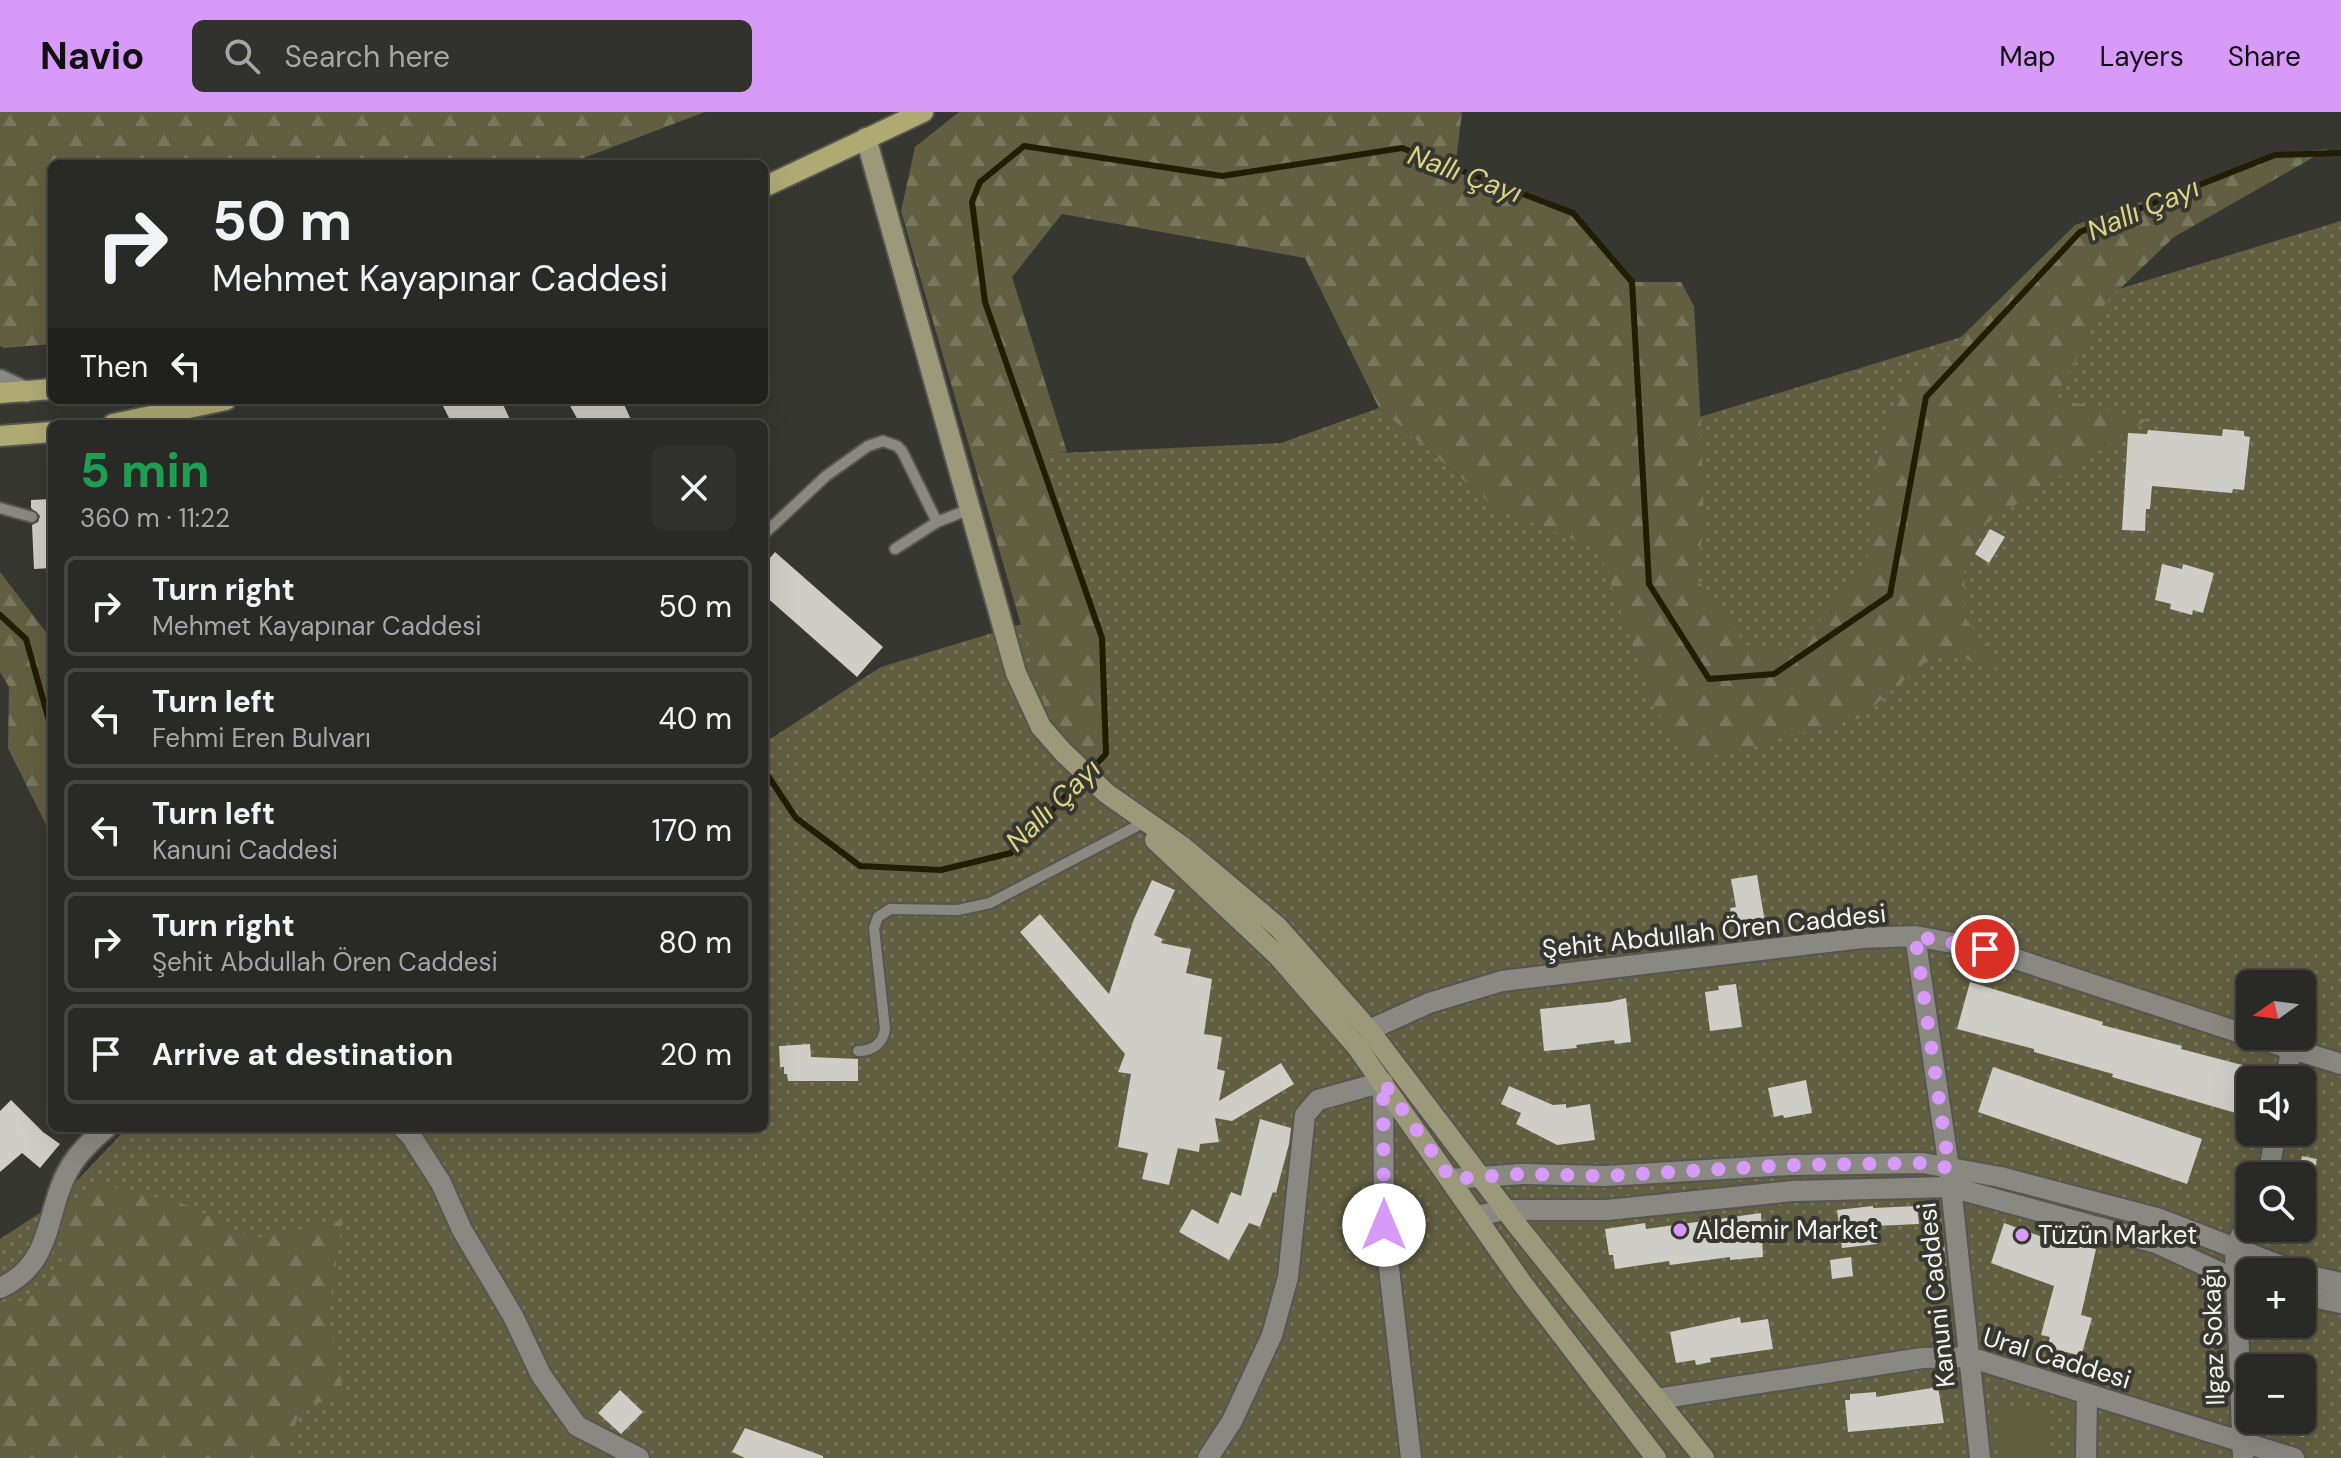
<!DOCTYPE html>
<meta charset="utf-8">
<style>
:root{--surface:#292925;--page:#31312d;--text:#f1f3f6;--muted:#a5a6a7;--line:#454542;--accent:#d89af8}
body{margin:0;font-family:"DM Sans",sans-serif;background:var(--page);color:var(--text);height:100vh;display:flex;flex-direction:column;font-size:30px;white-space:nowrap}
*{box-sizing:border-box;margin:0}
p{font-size:26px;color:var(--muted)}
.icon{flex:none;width:44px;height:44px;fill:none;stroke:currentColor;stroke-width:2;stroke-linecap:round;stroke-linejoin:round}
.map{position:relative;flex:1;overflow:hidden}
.side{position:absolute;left:48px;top:308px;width:720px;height:712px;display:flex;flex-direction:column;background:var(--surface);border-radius:12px;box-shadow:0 8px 32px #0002,0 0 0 2px var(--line)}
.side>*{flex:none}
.hud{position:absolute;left:48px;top:48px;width:720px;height:244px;border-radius:12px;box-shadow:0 8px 32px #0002,0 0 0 2px var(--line);background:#292925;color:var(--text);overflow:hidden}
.needle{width:52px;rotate:256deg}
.buttons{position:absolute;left:2236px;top:858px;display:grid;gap:16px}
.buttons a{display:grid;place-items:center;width:80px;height:80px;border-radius:12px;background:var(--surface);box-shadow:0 8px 32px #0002,0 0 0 2px var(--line);font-size:40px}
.pin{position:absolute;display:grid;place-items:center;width:68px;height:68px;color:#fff;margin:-34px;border:4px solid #fff;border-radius:50%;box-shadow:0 2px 8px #0007}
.me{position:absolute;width:88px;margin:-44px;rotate:0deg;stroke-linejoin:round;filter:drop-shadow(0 0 6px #0008)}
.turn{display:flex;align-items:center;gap:28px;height:168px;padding:0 32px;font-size:36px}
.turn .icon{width:104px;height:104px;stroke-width:2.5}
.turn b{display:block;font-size:56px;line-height:68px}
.then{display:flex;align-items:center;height:76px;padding:0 32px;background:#0003;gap:16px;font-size:30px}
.round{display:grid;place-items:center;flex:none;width:84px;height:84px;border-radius:12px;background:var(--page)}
.summary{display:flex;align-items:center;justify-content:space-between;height:136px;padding:0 32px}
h1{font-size:48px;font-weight:800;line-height:60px;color:#1e9e55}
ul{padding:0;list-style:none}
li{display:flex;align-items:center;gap:24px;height:100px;margin:0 16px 12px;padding:0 16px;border:4px solid var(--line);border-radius:12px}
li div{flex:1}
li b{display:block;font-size:30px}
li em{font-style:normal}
header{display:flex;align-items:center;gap:48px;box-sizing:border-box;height:112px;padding:0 40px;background:var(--accent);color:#111}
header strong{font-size:38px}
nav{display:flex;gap:44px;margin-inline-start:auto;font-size:28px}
.search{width:560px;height:72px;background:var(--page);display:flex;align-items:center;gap:20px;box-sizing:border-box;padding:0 28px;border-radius:12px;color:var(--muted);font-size:30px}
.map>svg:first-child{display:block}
</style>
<header>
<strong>Navio</strong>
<div class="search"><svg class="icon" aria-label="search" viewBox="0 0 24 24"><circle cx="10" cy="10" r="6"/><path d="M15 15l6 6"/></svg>Search here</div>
<nav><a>Map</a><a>Layers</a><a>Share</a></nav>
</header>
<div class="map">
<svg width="2341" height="1346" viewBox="0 0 2341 1346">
<defs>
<pattern id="grass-dots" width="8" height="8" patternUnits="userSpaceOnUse" patternTransform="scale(2)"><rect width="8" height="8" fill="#615e41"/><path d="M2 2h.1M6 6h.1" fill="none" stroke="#78765d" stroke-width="1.8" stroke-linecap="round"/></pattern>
<pattern id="forest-firs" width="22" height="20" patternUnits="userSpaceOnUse" patternTransform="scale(2)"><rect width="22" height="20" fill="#615e41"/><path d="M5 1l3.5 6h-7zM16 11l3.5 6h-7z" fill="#78765d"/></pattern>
</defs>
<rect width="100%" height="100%" fill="#373731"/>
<path fill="url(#grass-dots)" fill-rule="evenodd" d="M2341,109v1237h-2341v-219l69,-45 3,-8 55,-58h637v-385l117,-76 209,-64 -52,-149 243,-11 98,-35 92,79zM2250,872h52v52h-52zM2250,968h52v52h-52zM2250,1064h52v52h-52zM2250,1160h52v52h-52zM2250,1256h52v52h-52z"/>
<path fill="url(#forest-firs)" d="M0,0h705l-137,52h-516v180l-48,4 -4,-2z
M959,0h503l-7,57 121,49 56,64h49l13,24 7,121 3,101 -9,48 51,69 49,3 72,-81 6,-87 16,-58 22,-43 43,-35 121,-119 200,-70 53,-6 -154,88 -67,64 -52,97 92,22 -160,103 -23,49 2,47 38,51 -59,-17 -22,11 -63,54 -170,44 -34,-52 -57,-159 2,-1 -103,-40 -119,-102 -74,-150 -243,-44 -50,63 55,175 -29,3 64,183 4,116 -17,18 -44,-64 -144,-497 14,-64z
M0,460l52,68v197l-44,-89 1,-61 -9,-15z
M101,1072l89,22 62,33 91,-19 -15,94 17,87 -43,3 -18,54h-284v-146l28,-15 33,-30 5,-63z"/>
<path fill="#615e41" d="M2048,1296l2,50h-51l-2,-48z"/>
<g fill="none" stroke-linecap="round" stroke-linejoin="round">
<path stroke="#201d03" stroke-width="6" d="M0,503l26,24 26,92
M764,658l32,48 64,48 81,4 70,-17 95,-99 -4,-116 -117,-336 -13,-100 8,-20 44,-36 198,30 180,-28 171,65 59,69 17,302 60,95 65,-5 116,-79 36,-198 154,-165 195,-77 66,-2"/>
</g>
<path fill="#cecdc6" d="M440,288h61l11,24h-60z
M567,288h55l11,24h-53z
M2223,317l21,2v5l6,1 -6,53 -11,-1 -1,4 -80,-7 -2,23h-4l-1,22 -23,-1 6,-97 19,1 1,-4 74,6z
M52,387v69l-18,1 -2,-44 6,-3 2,-6 -9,-8v-8z
M1990,417l15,8 -16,26 -14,-9z
M775,440l108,95 -26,30 -93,-82v-30z
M2162,452l20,5 1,-5 31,9 -11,40 -10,-3 -1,5 -22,-6 1,-5 -16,-4z
M1757,763l8,47 -31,5 -4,-19 6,-1 -5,-28z
M1152,768l23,10 -21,45 9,4 -2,4 30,6 -5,24 26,6 -8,55 18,3 -5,32 8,2 -6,30 62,-38 13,21 -62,37 -17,-3 4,24 -19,2 -1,8 -21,-4 -9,37 -27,-6 6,-26 -30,-6 13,-73 -13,-2 7,-18 -105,-122 20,-18 69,80 25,-75z
M1970,870l133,40 -1,3 80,21 -1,3 69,18v35l-4,14 -134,-39 1,-3 -79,-22v-3l-77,-20z
M1736,872l6,43 -32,4 -5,-39 14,-2 -1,-4z
M1626,886l5,44 -16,2 -1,-4 -38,5 1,3 -33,3 -4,-42 69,-7z
M810,932l1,13 47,2v22h-70l-1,-7h-3v-7h-4l-1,-21z
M1993,955l209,72 -15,45 -209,-72z
M1806,968l6,33 -28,5 -1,-3 -9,2 -6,-29z
M1509,974l44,19 13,-1v4l24,-4 5,36 -38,5 -41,-21 5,-11 -20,-9z
M11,988l32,32 17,12 -20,24 -18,-15 -22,19v-61z
M1260,1007l31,9 -2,16 -13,49 -3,-1 -13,35 -11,-4 -20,37 -50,-28 13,-23 26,15 13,-32 10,4z
M2302,1044l15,3 -4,17h-15z
M1873,1094v2l44,-2 2,18 -44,2 2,18 -35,4 -5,-38z
M1761,1101l2,44 -33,3v-3l-60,8 -1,-4 -54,8 -2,-14h-4l-4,-26 40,-6 1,6z
M2004,1111l44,16 48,10 -15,66 11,3 -11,38 -15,-4 -1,4 -19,-5 4,-14 -9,-2 13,-49 -63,-23z
M1944,1131l2,22 -16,2 -3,-21z
M1851,1145l2,19 -21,3 -2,-19z
M1740,1205l1,6 27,-4 5,30 -63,9 1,4 -15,3 -1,-5 -19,3 -6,-31z
M1938,1275l6,36 -96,9 -3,-32h5v-6l26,-2v5z
M620,1278l23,22 -22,22 -23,-21z
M2264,1308h46l-6,17 -40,-15z
M745,1316l78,28v2h-78l-13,-6z"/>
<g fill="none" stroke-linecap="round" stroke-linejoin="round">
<defs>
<path id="service" d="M0,396l32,9
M764,422l62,-58 42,-30 15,-5 14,5 5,5 35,71
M895,437l42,-27 33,-13
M858,939c15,0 25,-8 27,-22l-11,-101 4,-11 12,-8 68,1 32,-7 149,-78"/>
<path id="minor" d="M0,268l26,12
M1915,824l34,232 31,290
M1369,918l60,-27 73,-22 360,-43 53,-2 70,13 265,87
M2250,924l91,28
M2286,968l5,-31
M403,1016l8,8 30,47 21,47 51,86 28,59 36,51 62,32
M2268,1064l8,-44
M0,1176c57,-26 43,-78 72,-124 9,-14 22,-26 34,-36
M1657,1287l265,-41 47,-1 325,101
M1208,1346l24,-37 40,-86 16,-58 17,-162 13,-15 65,-18 1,143 27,233
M2086,1346l1,-64
M2243,1346l-8,-210 15,-30"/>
<path id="tertiary" d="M1451,1067l71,-5 84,2 184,-11 133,-2 77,14 160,42 137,53
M1476,1104l29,-6h102l186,-19 158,-4 205,56 81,37 13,3
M2302,1162l39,9
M2302,1183l39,8"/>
<path id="secondary" d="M866,26l150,535 25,54 22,25 43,41 77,54 95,80 91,103 148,195 187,233
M1155,728l123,116 79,91 165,236 134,175"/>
<path id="primary" d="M764,75l159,-75
M0,281l52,-4
M113,312l113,-24
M0,324l52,-4"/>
</defs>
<use href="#service" stroke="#565550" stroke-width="14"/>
<use href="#minor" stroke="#565550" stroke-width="24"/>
<use href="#tertiary" stroke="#565550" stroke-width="24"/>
<use href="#secondary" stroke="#565550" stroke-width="24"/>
<use href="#primary" stroke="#565550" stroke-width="24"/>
<use href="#service" stroke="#898881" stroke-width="10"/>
<use href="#minor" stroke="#898881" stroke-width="20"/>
<use href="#tertiary" stroke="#898881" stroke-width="20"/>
<use href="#secondary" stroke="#9c997b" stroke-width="20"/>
<use href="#primary" stroke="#afaa74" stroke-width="20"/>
</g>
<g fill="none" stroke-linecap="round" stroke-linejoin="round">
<path stroke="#d89af8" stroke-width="14" stroke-dasharray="0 25.2" d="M1384,1113l-1,-143 68,97 71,-5 84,2 184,-11 133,-2 26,5 -34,-232 70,13"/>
</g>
<g fill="#d89af8" stroke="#373731" stroke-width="3">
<circle cx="1680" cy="1118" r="8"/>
<circle cx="2022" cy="1123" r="8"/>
</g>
<g text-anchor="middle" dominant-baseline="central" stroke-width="8" stroke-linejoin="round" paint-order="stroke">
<g font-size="26" fill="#f2f2ee" stroke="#373731">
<text transform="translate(1714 819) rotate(-6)">Şehit Abdullah Ören Caddesi</text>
<text transform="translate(1936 1183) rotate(-96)">Kanuni Caddesi</text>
<text transform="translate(2213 1225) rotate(-92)">Ilgaz Sokağı</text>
<text transform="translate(2057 1246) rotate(17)">Ural Caddesi</text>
</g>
<g font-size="26" fill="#f2f2ee" stroke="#373731" text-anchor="start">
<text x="1696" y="1118">Aldemir Market</text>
<text x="2038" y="1123">Tüzün Market</text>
</g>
<g font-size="28" font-style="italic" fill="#dcd484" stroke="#373731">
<text transform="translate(1465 62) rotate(20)">Nallı Çayı</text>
<text transform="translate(2143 97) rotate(-23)">Nallı Çayı</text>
<text transform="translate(1053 693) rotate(-44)">Nallı Çayı</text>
</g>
</g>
</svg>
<div class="buttons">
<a><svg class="needle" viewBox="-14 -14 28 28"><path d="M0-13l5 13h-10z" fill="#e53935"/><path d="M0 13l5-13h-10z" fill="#a5a6a7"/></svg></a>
<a><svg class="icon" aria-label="sound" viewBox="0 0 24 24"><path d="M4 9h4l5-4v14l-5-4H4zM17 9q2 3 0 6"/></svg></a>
<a><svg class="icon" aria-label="search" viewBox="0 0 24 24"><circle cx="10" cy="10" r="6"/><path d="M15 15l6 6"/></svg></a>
<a>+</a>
<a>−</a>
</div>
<div class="pin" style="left:1985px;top:837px;background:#d93025"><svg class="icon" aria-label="arrive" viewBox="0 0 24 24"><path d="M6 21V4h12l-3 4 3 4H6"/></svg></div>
<svg class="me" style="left:1384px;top:1113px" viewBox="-20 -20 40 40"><circle r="19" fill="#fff"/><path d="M0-13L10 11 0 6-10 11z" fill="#d89af8"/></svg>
<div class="hud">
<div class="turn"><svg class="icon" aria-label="right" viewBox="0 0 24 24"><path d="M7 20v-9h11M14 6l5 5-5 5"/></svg><div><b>50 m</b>Mehmet Kayapınar Caddesi</div></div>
<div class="then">Then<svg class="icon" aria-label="left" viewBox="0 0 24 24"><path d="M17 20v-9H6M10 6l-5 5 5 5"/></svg></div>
</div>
<section class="side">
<div class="summary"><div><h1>5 min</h1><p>360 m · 11:22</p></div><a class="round"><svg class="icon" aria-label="close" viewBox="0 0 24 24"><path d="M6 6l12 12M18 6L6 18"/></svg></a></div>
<ul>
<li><svg class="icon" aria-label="right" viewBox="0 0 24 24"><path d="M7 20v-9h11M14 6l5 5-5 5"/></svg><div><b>Turn right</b><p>Mehmet Kayapınar Caddesi</p></div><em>50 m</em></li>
<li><svg class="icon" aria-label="left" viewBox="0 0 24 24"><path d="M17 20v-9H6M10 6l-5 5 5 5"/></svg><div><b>Turn left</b><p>Fehmi Eren Bulvarı</p></div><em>40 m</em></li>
<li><svg class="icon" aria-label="left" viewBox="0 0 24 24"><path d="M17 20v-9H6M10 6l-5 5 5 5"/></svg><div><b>Turn left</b><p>Kanuni Caddesi</p></div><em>170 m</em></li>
<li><svg class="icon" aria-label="right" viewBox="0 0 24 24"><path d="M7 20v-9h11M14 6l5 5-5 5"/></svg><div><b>Turn right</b><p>Şehit Abdullah Ören Caddesi</p></div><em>80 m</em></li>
<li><svg class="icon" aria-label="arrive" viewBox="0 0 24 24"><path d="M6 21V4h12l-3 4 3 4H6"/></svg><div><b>Arrive at destination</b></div><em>20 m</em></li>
</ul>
</section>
</div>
